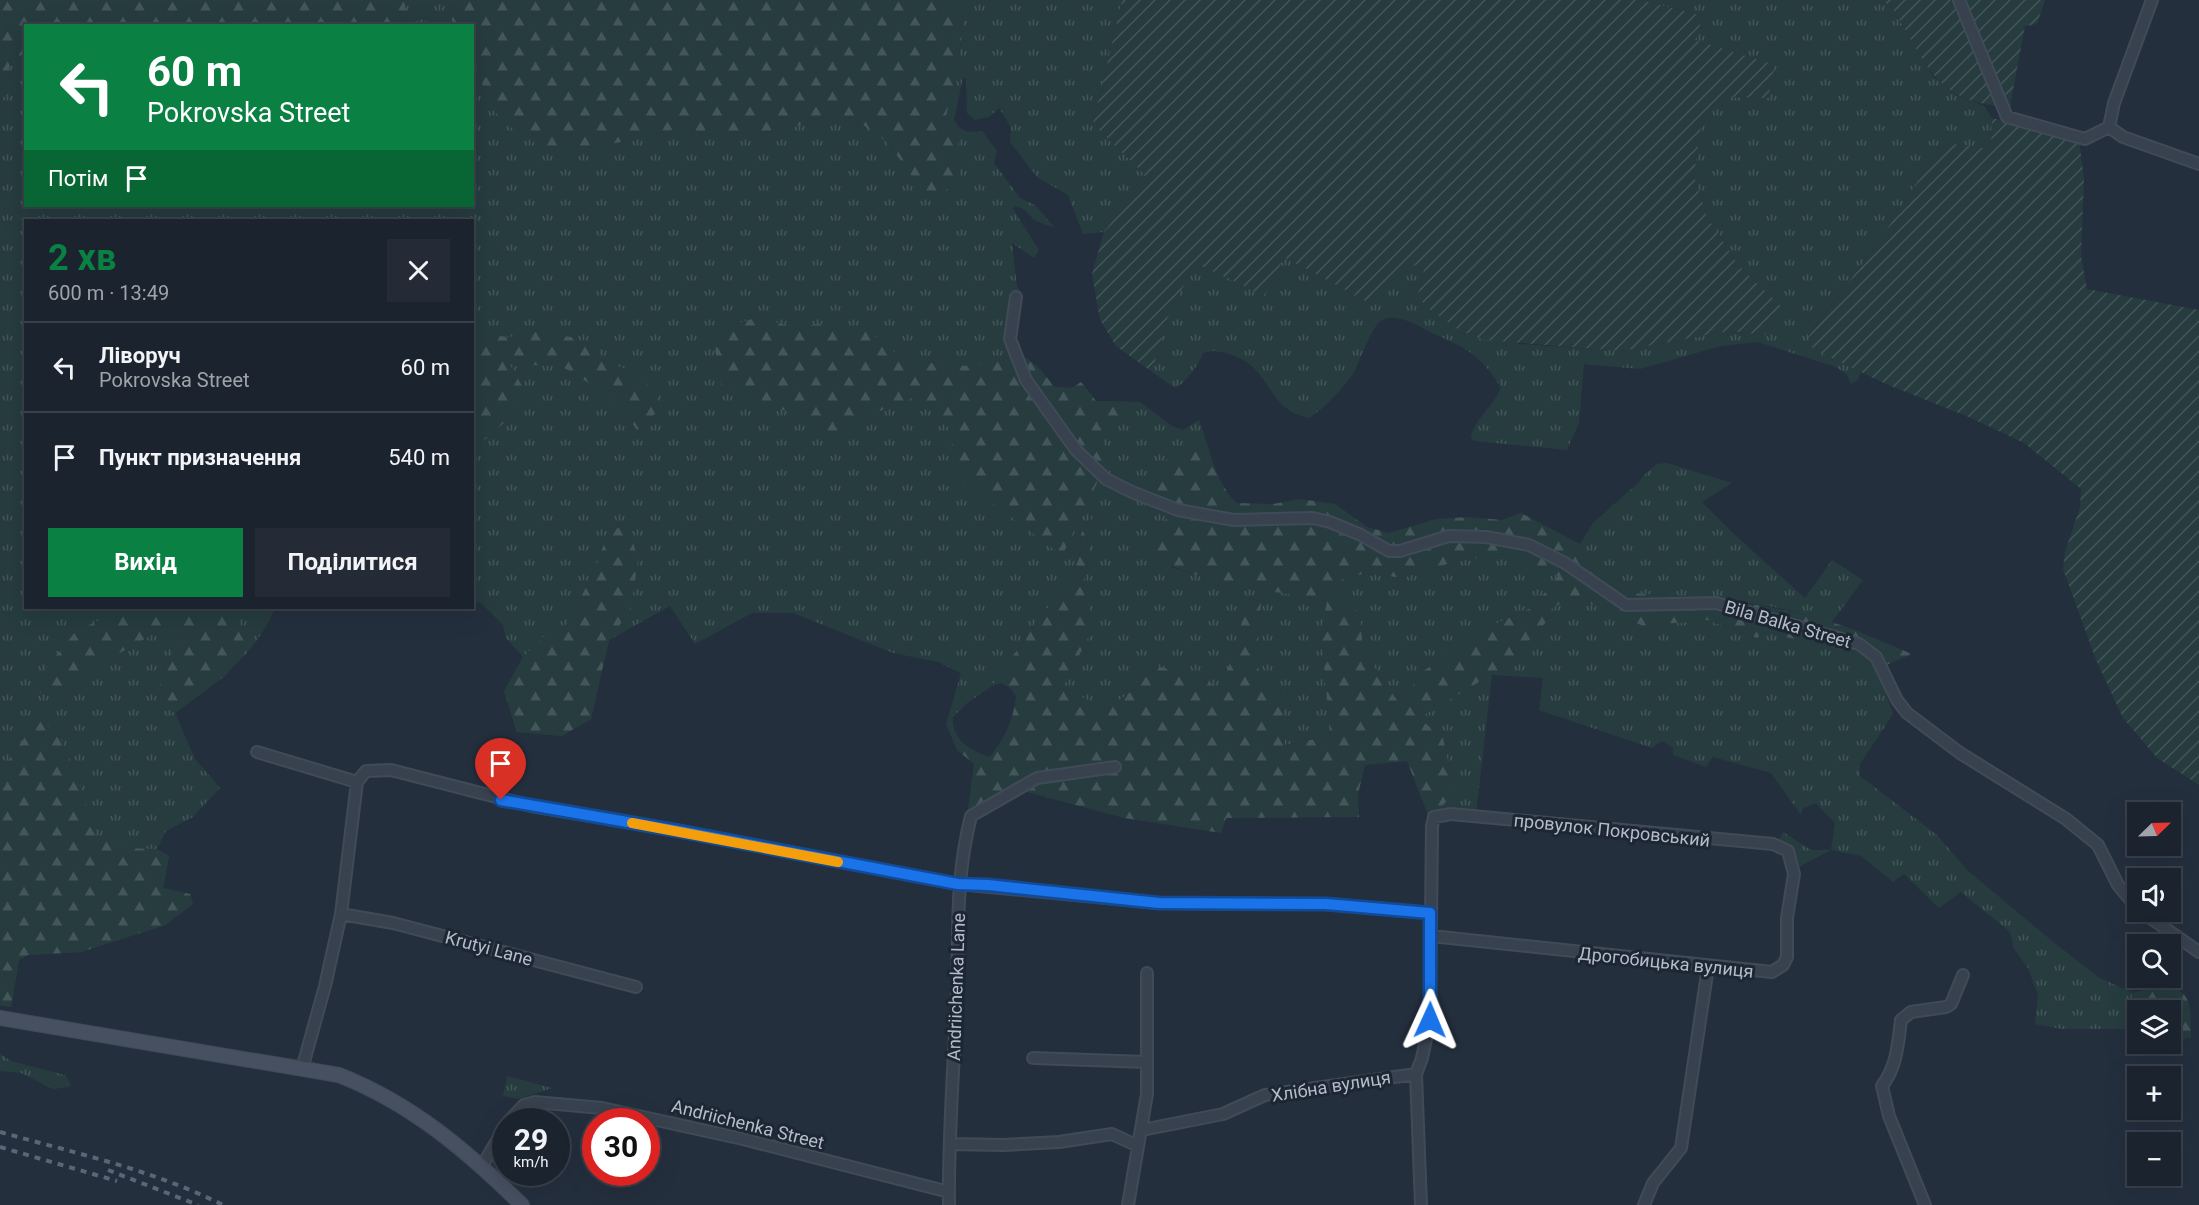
<!DOCTYPE html>
<html lang="uk">
<meta charset="utf-8">
<style>
:root{--surface:#1b232e;--page:#242b36;--text:#f1f3f6;--muted:#a0a4aa;--line:#39404a;--accent:#0b8043}
body{margin:0;font-family:Roboto,sans-serif;background:var(--page);color:var(--text);height:100vh;display:flex;flex-direction:column;font-size:22px;white-space:nowrap}
*{box-sizing:border-box;margin:0}
p{font-size:20px;color:var(--muted)}
.icon{flex:none;width:33px;height:33px;fill:none;stroke:currentColor;stroke-width:2;stroke-linecap:round;stroke-linejoin:round}
.map{position:relative;flex:1;overflow:hidden}
.side{position:absolute;left:24px;top:219px;width:450px;height:390px;display:flex;flex-direction:column;background:var(--surface);border-radius:0px;box-shadow:0 6px 24px #0002,0 0 0 2px var(--line)}
.side>*{flex:none}
.hud{position:absolute;left:24px;top:24px;width:450px;height:183px;border-radius:0px;box-shadow:0 6px 24px #0002,0 0 0 2px var(--line);background:#0b8043;color:#fff;overflow:hidden}
.needle{width:39px;rotate:67deg}
.fabs{position:absolute;left:2127px;top:802px;display:grid;gap:12px}
.fabs a{display:grid;place-items:center;width:54px;height:54px;border-radius:0px;background:var(--surface);box-shadow:0 6px 24px #0002,0 0 0 2px var(--line);font-size:30px}
.speed{position:absolute;left:492px;top:1108px;display:flex;gap:12px;font-size:30px;font-weight:700;text-align:center}
.speed>*{display:grid;place-content:center;width:78px;height:78px;border-radius:50%;background:var(--surface);box-shadow:0 6px 24px #0002,0 0 0 2px var(--line);line-height:1}
.speed small{font-size:15px;font-weight:400}
.speed .limit{border:9px solid #d22;background:#fff;color:#111}
.pin{position:absolute;display:grid;place-items:center;width:51px;height:51px;color:#fff;margin:-62px -26px;border-radius:50% 50% 50% 0;rotate:-45deg;box-shadow:0 0 6px #0007}
.pin .icon{rotate:45deg}
.me{position:absolute;width:66px;margin:-33px;rotate:1deg;stroke-linejoin:round;filter:drop-shadow(0 0 4px #0008)}
.turn{display:flex;align-items:center;gap:21px;height:126px;padding:0 24px;font-size:27px}
.turn .icon{width:78px;height:78px;stroke-width:2.5}
.turn b{display:block;font-size:42px;line-height:51px}
.then{display:flex;align-items:center;height:57px;padding:0 24px;background:#0003;gap:12px;font-size:22px}
.round{display:grid;place-items:center;flex:none;width:63px;height:63px;border-radius:0px;background:var(--page)}
.headline{display:flex;align-items:center;justify-content:space-between;height:102px;padding:0 24px}
h1{font-size:36px;font-weight:700;line-height:45px;color:var(--accent)}
.cta{display:flex;gap:12px;margin-top:auto;padding:12px 24px}
.cta a{flex:1;height:69px;border-radius:0px;background:var(--accent);color:#fff;font-size:24px;font-weight:700;line-height:69px;text-align:center}
.cta a+a{background:var(--page);color:var(--text)}
ul{padding:0;list-style:none}
li{display:flex;align-items:center;gap:18px;height:90px;padding:0 24px;border-top:2px solid var(--line)}
li div{flex:1}
li b{display:block;font-size:22px}
li em{font-style:normal}
.map>svg:first-child{display:block}
</style>
<div class="map">
<svg width="2199" height="1205" viewBox="0 0 2199 1205">
<defs>
<pattern id="grass-tufts" width="24" height="20" patternUnits="userSpaceOnUse" patternTransform="scale(1.5)"><rect width="24" height="20" fill="#263c3f"/><path d="M3 7l-1-3M5 7V3M7 7l1-3M15 17l-1-3M17 17v-4M19 17l1-3" fill="none" stroke="#435659"/></pattern>
<pattern id="forest-firs" width="22" height="20" patternUnits="userSpaceOnUse" patternTransform="scale(1.5)"><rect width="22" height="20" fill="#263c3f"/><path d="M5 1l3.5 6h-7zM16 11l3.5 6h-7z" fill="#435659"/></pattern>
<pattern id="garden-furrows" width="10" height="10" patternUnits="userSpaceOnUse" patternTransform="scale(1.5)"><rect width="10" height="10" fill="#263c3f"/><path d="M-1 1l2-2M0 10L10 0M9 11l2-2" fill="none" stroke="#435659"/></pattern>
</defs>
<rect width="100%" height="100%" fill="#242f3e"/>
<path fill="url(#grass-tufts)" d="M404,0h46l2,21 5,4h-48z
M951,0h171l-29,124 55,53 -44,55 -21,2 -15,-39 -31,-18 -27,-35 1,-15 -12,-19 -10,9 -14,3 -8,-7 -1,-34 -3,-2 -9,43c7,12 14,13 28,11l15,20 -3,12 26,35 15,7 20,23 -21,-8 -10,-11 -10,-3 -1,3 26,41 -5,8 -22,-15 5,44 6,8 -5,9 -5,34 5,15 18,12 19,22 17,1 9,-6 15,19 44,1 32,24 11,4 16,-10 3,9 -44,38 15,37 -4,14 3,12 -1,37 31,10 125,24 12,-21 28,-7 35,5 52,-16 53,-9 51,23 -25,31 -35,16 -75,48 -23,34 -20,-28 -17,-31 -4,-34 -38,20 9,104 -45,9 -5,-57 -16,4 -7,-30 4,-60 -11,-4 -28,92 -29,-15 -49,-12 -10,26 -27,21 -45,-23 29,-74 -9,-25 6,-28 3,-44 -10,18 -2,24 -13,32 -24,24 -50,72 -26,18 -20,20 15,-51 -23,-11 -45,-9 -100,-40h-41l-57,31 -25,-38 -61,34 -18,79 -29,17 -45,-4 -13,-41 19,-34 -17,-19 -3,-13 -22,-22 -8,-2 -1,-381h-446v388h249c-18,46 -62,77 -100,105l20,46 25,29 -27,29 -27,14 -9,18 12,7 -6,33 27,5 3,10 -28,21 -84,27 -53,3 -9,5 -8,47 -11,-2v-906l5,-3 6,-36 14,-6 1,152h446l1,-155 12,43 56,52 58,1 73,-17 41,5 45,-2 39,-7 19,-7 37,-1 34,24 45,60 26,-61 -13,-20 12,-53 7,-48z
M1641,0h239l11,6 43,71 22,18 28,11 8,12 -1,31 -35,-5 -17,4 -59,92 -72,96 5,13 48,23 -3,8 -7,4 -5,-10 -10,-7 -78,-25 -37,4 -81,23 -56,-5 -5,59 -12,27 -92,-9 -4,-3c3,-20 23,-31 30,-51 -22,-33 -31,-37 -67,-53 -13,-7 -36,-22 -52,-14 -10,5 -22,41 -28,52 -12,18 -27,34 -45,46 -33,-8 -34,-27 -54,-49 -10,-11 -38,-23 -52,-16 -2,9 -19,32 -28,35l-23,-16 15,-53 28,-56 89,-6 87,47 4,-13 40,-26 9,6 -6,23 101,50 102,7 108,-20 36,4 16,-28 -42,-41 -32,-49 -13,-41 7,-51 19,-28 48,1 -73,-58 8,-24z
M1667,463l65,20 -30,19 33,33 70,63 27,-38 31,20 -31,42 -52,-14 -66,-10 -82,-5 -52,-49 13,-21 44,-39 10,-12 10,-8z
M1573,595l70,31 64,-6 49,18 8,-6 87,20 26,17 16,45 -33,50v12l77,59 30,35 85,71 46,36 35,16 -7,23 2,13h-66l-27,-5 3,-29 -10,-27 -14,-19 -4,-17 -49,-40 -22,16 -35,-34 -11,8 -32,-26 -30,-6 -34,18 -1,-13 -17,-15 4,-8 28,18h20l4,-27 -19,-20 -13,5 -2,7 -30,-42 -58,-16 -7,10 -33,-12v-7l-11,-7 -10,7 -113,-38 4,-32 -51,-3 -16,139h-41l-17,-96 86,-51 44,-49 -5,-4z
M0,1054l11,7 54,14 6,9 -2,3 -16,2 -32,-16 -21,-2z
M507,1076l45,12 -33,11 -16,-3z"/>
<path fill="url(#forest-firs)" fill-rule="evenodd" d="M0,0h404l5,25 -383,1 -1,28 -14,6 -6,37 -5,2z
M450,0h501l13,20 -7,48 -12,53 13,20 2,38 -29,23 -44,-60 -34,-24 -37,1 -19,7 -39,7 -45,2 -41,-5 -73,17 -58,-1 -24,-13 -24,-23 -8,-16 -12,-43 -1,-25 -15,-1 -5,-4z
M473,305h3l1,15 12,15 21,2 18,-6 43,6 25,10 9,15 22,7 30,24v19l-20,18 -22,-31 -54,-33 -32,-1 -22,-6 20,36 -15,21 -39,34z
M759,317l33,10 28,-3 51,7c5,5 10,14 16,17 31,20 101,25 131,5l18,12 19,22 17,1 9,-6 15,19 44,1 -8,2 -8,17 -14,6 -7,8 3,29 -44,92c-35,-29 -73,-53 -108,-82 -3,-48 1,-48 -39,-77l-48,19 -23,23 -54,-27 -48,-15 -21,-12 -7,-43 21,-18z
M1202,429c9,25 15,56 35,74l36,1 27,-5 35,5 32,23 22,6 47,-14 33,-2 33,3 19,-7 59,31 52,49c67,4 134,9 199,29 27,8 54,21 81,32l-35,15 -26,-17 -87,-20 -7,6 -50,-18 -64,6 -70,-30 -30,18 6,5 -45,48 -85,51 24,20 12,54 -20,22 -7,1 -21,-54 -42,4 -7,29 1,23 -133,1 -5,15 -97,-15 -105,-28 -52,26 7,-52 -17,-14 -11,-26 7,-6c-1,23 18,32 37,39 15,-20 23,-35 26,-61l-6,-8 -9,-5 -9,3 50,-72 24,-24 13,-32 2,-24 10,-19 -3,45 -6,28 9,25 -2,23 -26,51 44,23 27,-21 10,-26 49,12 29,14 27,-91 12,4 -4,60 7,30 16,-4 5,57 45,-9 -9,-104 6,-31c-59,-12 -125,-15 -178,-47l3,-13 18,-4 2,-7 -12,-8 9,-4 4,-14 -22,-11 7,-26zM1507,553l51,23 -25,31 -35,16 -75,48 -23,33 -20,-27 -17,-31 -4,-34 -14,-11h-17l11,-21 28,-7 35,5 52,-16z
M628,524l10,36 -7,49 -22,31 -18,79 -29,17 -45,-4 -13,-41 19,-34 20,-20 24,-13 28,-54 13,-38z
M126,608h107l5,13 15,21 -28,34 -50,37 -14,-7 -2,-18 21,-54 -12,-8 -70,39 -34,27 -29,1 13,-28 28,-34z
M38,719l21,16 18,41 19,62 29,10 32,1 12,7 -6,32 27,6 3,10 -28,21 -84,27 -53,3 -9,5 -8,47 -11,-2v-233z
M2173,988c22,6 17,31 18,50l-20,2 -1,-29h-32l-1,22 -9,-4 -2,-13 7,-23 15,-4z"/>
<path fill="url(#garden-furrows)" d="M1122,0h519l62,16 -8,24 80,25 -7,33 -48,-1 -19,28 -7,51 13,41 32,49 43,41 -17,28 -36,-4 -108,20 -137,-11 -25,-10 -34,-24 -7,-12 6,-23 -9,-6 -40,26 -4,13 -87,-47 -19,39 -70,-33 -28,56 -15,53 -36,-26 -16,-26 -8,-46 12,-42 43,-55 -54,-53z
M1880,0h165l-8,24 -12,2 -15,80c-75,0 -84,-45 -119,-100z
M1992,118l87,22 5,39 -3,77 6,33 112,21v475l-42,-27 -34,-40 -27,-58 -33,-91 2,-17 15,-45 1,-18 -57,-46 -53,-25 -85,-34 -73,-35 -5,-12 72,-97 59,-92 17,-4 35,5z"/>
<g fill="none" stroke-linecap="round" stroke-linejoin="round">
<defs>
<path id="street" d="M1959,0l48,117 78,22 24,-12 14,10 76,27
M2109,127l5,-24 38,-103
M1016,297l-6,42 16,41 50,70 30,29 26,13 46,18 56,10 79,-2 17,4 31,13 28,16h11l49,-15 37,1 43,8 36,18 61,42 90,-2 143,41 17,13 21,43 10,13 53,40 106,66 32,26 20,40 20,24
M257,752l100,30 9,-11 25,-1 140,36 148,25 279,53 201,19 167,1 104,9
M2142,912l57,40
M341,914l52,9 243,64
M1033,1058l113,4
M302,1069l23,-83 16,-72 16,-132
M508,1122l16,-17 11,-3 67,6 141,31 206,53
M1142,1130l81,-16 42,-19 151,-21
M951,1144l52,1 56,-3 53,-8 26,12
M482,1166l24,-41
M949,1205c-1,-70 5,-141 8,-211 2,-63 -2,-115 14,-178l66,-38 78,-11
M1128,1205l19,-111v-121
M1421,1205l-5,-131 6,-16 8,-38 2,-194 2,-9 17,-3 322,30 15,7 6,23 -7,44v39l-4,8 -11,7 -341,-36
M1644,1205l9,-22 28,-35 27,-181
M1925,1205l-36,-89 -7,-30c15,-20 16,-42 19,-66l10,-8 35,-5 5,-3 12,-29"/>
<path id="secondary" d="M0,1018l339,57c73,29 127,75 183,130"/>
</defs>
<use href="#street" stroke="#414a57" stroke-width="14"/>
<use href="#secondary" stroke="#414a57" stroke-width="16"/>
<use href="#street" stroke="#38414e" stroke-width="10"/>
<use href="#secondary" stroke="#465061" stroke-width="14"/>
<path stroke="#5a6575" stroke-width="4" stroke-dasharray="6 6" stroke-linecap="butt" d="M0,1132c75,21 153,38 223,73
M0,1147l117,34
M108,1170l90,35"/>
</g>
<g fill="none" stroke-linecap="round" stroke-linejoin="round">
<defs>
<path id="route" d="M501,800l178,31 279,53 30,1 171,18 167,1 104,9v107"/>
</defs>
<use href="#route" stroke="#114b97" stroke-width="15"/>
<use href="#route" stroke="#1a73e8" stroke-width="10"/>
<path stroke="#f59e0b" stroke-width="10" d="M632,823l206,39"/>
</g>
<g text-anchor="middle" dominant-baseline="central" stroke-width="6" stroke-linejoin="round" paint-order="stroke">
<g font-size="18" fill="#b4bcc9" stroke="#1d2633">
<text transform="translate(1788 624) rotate(16)">Bila Balka Street</text>
<text transform="translate(1612 830) rotate(6)">провулок Покровський</text>
<text transform="translate(489 948) rotate(15)">Krutyi Lane</text>
<text transform="translate(1666 962) rotate(6)">Дрогобицька вулиця</text>
<text transform="translate(956 987) rotate(-88)">Andriichenka Lane</text>
<text transform="translate(1331 1086) rotate(-9)">Хлібна вулиця</text>
<text transform="translate(748 1124) rotate(14)">Andriichenka Street</text>
</g>
</g>
</svg>
<div class="fabs">
<a><svg class="needle" viewBox="-14 -14 28 28"><path d="M0-13l5 13h-10z" fill="#e53935"/><path d="M0 13l5-13h-10z" fill="#a0a4aa"/></svg></a>
<a><svg class="icon" aria-label="sound" viewBox="0 0 24 24"><path d="M4 9h4l5-4v14l-5-4H4zM17 9q2 3 0 6"/></svg></a>
<a><svg class="icon" aria-label="search" viewBox="0 0 24 24"><circle cx="10" cy="10" r="6"/><path d="M15 15l6 6"/></svg></a>
<a><svg class="icon" aria-label="layers" viewBox="0 0 24 24"><path d="M12 4l9 5-9 5-9-5zM3 14l9 5 9-5"/></svg></a>
<a>+</a>
<a>−</a>
</div>
<div class="speed"><div>29<small>km/h</small></div><div class="limit">30</div></div>
<div class="pin" style="left:501px;top:800px;background:#d93025"><svg class="icon" aria-label="arrive" viewBox="0 0 24 24"><path d="M6 21V4h12l-3 4 3 4H6"/></svg></div>
<svg class="me" style="left:1430px;top:1020px" viewBox="-20 -20 40 40"><path d="M0-17L14 15 0 8-14 15z" fill="#1a73e8" stroke="#fff" stroke-width="4"/></svg>
<div class="hud">
<div class="turn"><svg class="icon" aria-label="left" viewBox="0 0 24 24"><path d="M17 20v-9H6M10 6l-5 5 5 5"/></svg><div><b>60 m</b>Pokrovska Street</div></div>
<div class="then">Потім<svg class="icon" aria-label="arrive" viewBox="0 0 24 24"><path d="M6 21V4h12l-3 4 3 4H6"/></svg></div>
</div>
<section class="side">
<div class="headline"><div><h1>2 хв</h1><p>600 m · 13:49</p></div><a class="round"><svg class="icon" aria-label="close" viewBox="0 0 24 24"><path d="M6 6l12 12M18 6L6 18"/></svg></a></div>
<ul>
<li><svg class="icon" aria-label="left" viewBox="0 0 24 24"><path d="M17 20v-9H6M10 6l-5 5 5 5"/></svg><div><b>Ліворуч</b><p>Pokrovska Street</p></div><em>60 m</em></li>
<li><svg class="icon" aria-label="arrive" viewBox="0 0 24 24"><path d="M6 21V4h12l-3 4 3 4H6"/></svg><div><b>Пункт призначення</b></div><em>540 m</em></li>
</ul>
<div class="cta"><a>Вихід</a><a>Поділитися</a></div>
</section>
</div>
